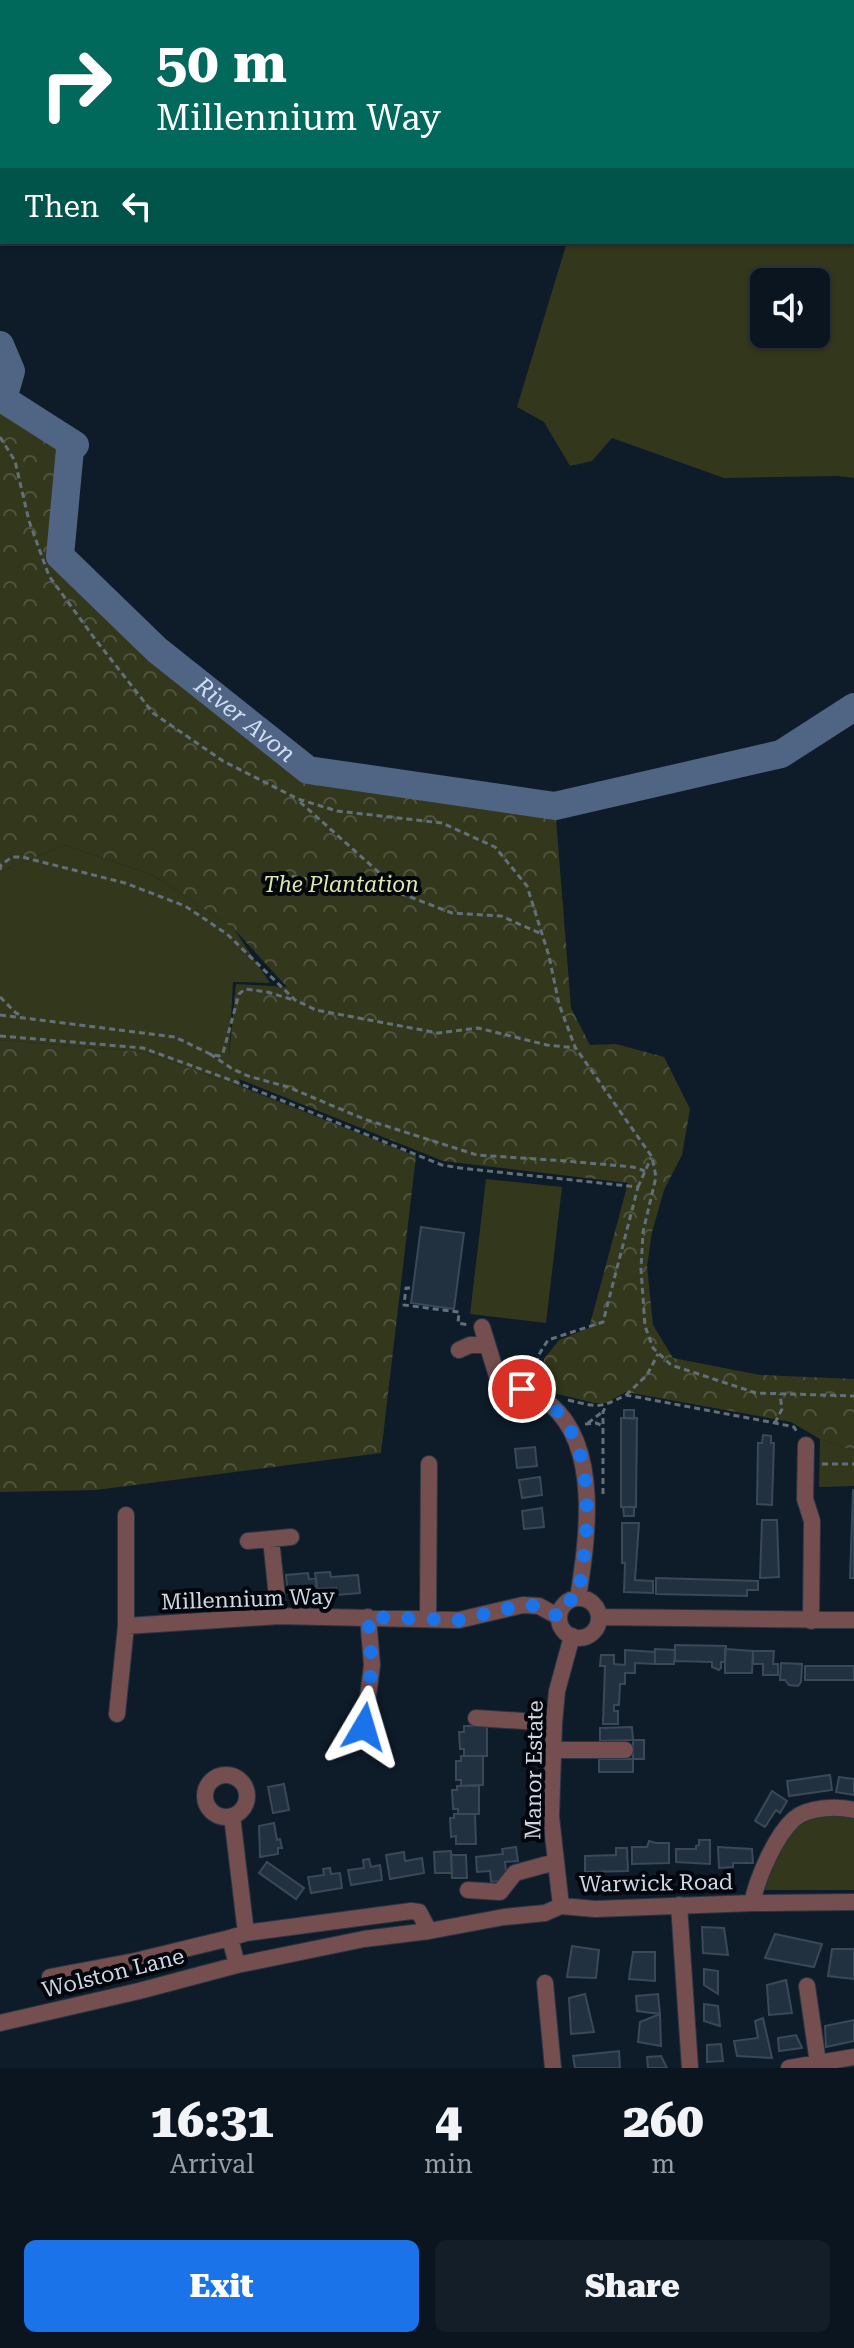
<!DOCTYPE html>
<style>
:root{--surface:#0a1520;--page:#131e29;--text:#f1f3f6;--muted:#999fa5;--line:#2a343e;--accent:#1a73e8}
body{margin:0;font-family:"Roboto Serif",serif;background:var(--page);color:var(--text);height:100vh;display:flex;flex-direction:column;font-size:30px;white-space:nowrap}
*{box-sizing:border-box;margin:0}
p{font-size:26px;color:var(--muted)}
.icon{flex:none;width:44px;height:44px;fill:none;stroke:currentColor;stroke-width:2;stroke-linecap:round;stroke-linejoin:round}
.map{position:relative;height:2068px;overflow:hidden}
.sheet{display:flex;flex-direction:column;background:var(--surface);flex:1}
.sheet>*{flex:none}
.banner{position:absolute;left:0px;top:0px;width:854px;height:244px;box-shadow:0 2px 6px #0004,0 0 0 2px var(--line);background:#00695c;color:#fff;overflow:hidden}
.fabs{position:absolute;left:750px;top:268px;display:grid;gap:16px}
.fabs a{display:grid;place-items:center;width:80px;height:80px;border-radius:12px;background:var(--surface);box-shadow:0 2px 6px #0004,0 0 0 2px var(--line);font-size:40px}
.pin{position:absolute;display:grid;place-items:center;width:68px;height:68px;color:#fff;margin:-34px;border:4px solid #fff;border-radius:50%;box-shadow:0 2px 8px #0007}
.me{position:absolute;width:88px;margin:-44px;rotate:7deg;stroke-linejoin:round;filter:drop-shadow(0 0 6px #0008)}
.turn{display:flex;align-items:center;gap:28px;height:168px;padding:0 24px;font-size:36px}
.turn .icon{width:104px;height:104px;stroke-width:2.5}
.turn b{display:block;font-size:56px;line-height:68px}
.then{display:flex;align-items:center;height:76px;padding:0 24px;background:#0003;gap:16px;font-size:30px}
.eta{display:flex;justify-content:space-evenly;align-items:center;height:136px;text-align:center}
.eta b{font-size:48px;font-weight:800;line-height:56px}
.button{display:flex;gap:16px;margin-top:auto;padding:16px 24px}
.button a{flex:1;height:92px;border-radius:12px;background:var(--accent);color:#fff;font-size:32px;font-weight:800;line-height:92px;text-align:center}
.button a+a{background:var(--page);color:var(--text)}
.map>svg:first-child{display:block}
</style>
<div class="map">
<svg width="854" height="2068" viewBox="0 0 854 2068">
<defs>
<pattern id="forest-crowns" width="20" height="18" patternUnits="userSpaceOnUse" patternTransform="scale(2)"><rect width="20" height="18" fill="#33371c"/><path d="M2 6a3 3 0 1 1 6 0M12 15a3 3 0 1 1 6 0" fill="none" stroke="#50533d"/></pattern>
</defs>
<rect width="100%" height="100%" fill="#0e1c2a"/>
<path fill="#33371c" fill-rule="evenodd" d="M643,0h211v478l-17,-2 -113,2 -112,-40 -20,23 -22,5 -26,-44 -27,-15 50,-165h285v-240h-209zM816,282v52h-52v-52z
M65,845l88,30 81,54 36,54 -37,-1 -4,74 13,31 -98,-35 -144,-12v-168z
M486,1179l76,8 -16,136 -76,-9z
M820,1439l34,12v35l-35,1z
M837,1816l17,2v72h-94c11,-23 21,-55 46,-68 8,-5 21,-5 31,-6z"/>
<path fill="url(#forest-crowns)" d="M0,404l70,45 -10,107 97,94 151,120 247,36 16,202 19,37 26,-1 48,13 26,52 -8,46 -18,35 -12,42 -5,34 6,59 20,33 87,17 94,4v72l-34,-12 -29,-17 -165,-30 -20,11h-11l-42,-10 -9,-7 -3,-8 3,-19 15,-19 30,-12 39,-145 -185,-22 -204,-82 -10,-22 7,-73 51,3 -53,-58 -81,-54 -88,-30 -65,27z
M0,1040l144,12 98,35 174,69 -35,297 -285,37 -96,2z"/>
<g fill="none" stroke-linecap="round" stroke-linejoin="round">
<path stroke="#506583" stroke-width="28" id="s1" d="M0,345l11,26 -8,28 72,46 -5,4 -10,107 97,94 151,120 247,36 226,-52 73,-47"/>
</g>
<path fill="#223140" stroke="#394959" stroke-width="2" d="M421,1227l43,6 -10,76 -43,-6z
M624,1410h10v9l-10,-1z
M621,1418h16l-1,89h-15z
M763,1435l8,1v7h3l-2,62 -15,-1 1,-61h4z
M535,1447l2,19 -20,2 -2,-19z
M540,1477l2,18 -20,3 -3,-18z
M853,1490h1v88h-4z
M623,1507h11v9h-10z
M542,1508l2,19 -20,2 -2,-18z
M762,1520h15l2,57 -19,1z
M622,1523h17l-4,57 18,1v12l-29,-1 1,-29h-3z
M330,1572l1,5 27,-2 2,18 -24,2v-7l-19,1 -2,-16z
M308,1573l1,6 7,-1 1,8 -8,1 1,5 -22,2 -2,-19z
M656,1578l102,3v9h-11v6l-91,-2z
M675,1645l51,1 -1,16h-4v6l-2,2 -7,-3v-5l-37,-1z
M655,1649l20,1 -1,14h-19z
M725,1649l28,2 -1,22h-27z
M625,1650l30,2v12l-20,-1v10h-10v11h-5l-1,21h-5v6h4v13h-15l2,-58h-5l1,-11h13v9l11,1z
M753,1651h21l-1,13h5v11h-15v-11h-10z
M781,1663l21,1 -1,18 -3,4 -9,-1 -4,-5h-5z
M805,1666h49v14h-49z
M464,1726h23v30h-23v-7h-4l-1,-17h5z
M632,1727l1,13 -33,1v-13z
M633,1740h11v19h-11z
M461,1756h22v29l-22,1v-6h-5v-19h5z
M599,1759h34v13h-34z
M830,1775l2,15 -43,6 -2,-15z
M839,1777l15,2v16l-18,-3z
M284,1784l5,26 -16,3 -5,-26z
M479,1785v29h-21v-5h-5l-1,-19h5v-4z
M772,1791l15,10 -7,12 -4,-3 -11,17 -10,-6z
M454,1814h21l1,30h-20v-8l-5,1 -1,-19h4z
M274,1823l3,17 3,-1 2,9h-4v6l-18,3 -1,-31z
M699,1840h11v24l-34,-2v-13h20v-3l3,-1z
M649,1841l7,2h13v20l-37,1v-17h15z
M516,1847l2,14 -13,1 2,18 -16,2 -1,-11 -13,1 -1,-15 27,-3 -1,-5z
M718,1847l34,2 1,14h-20v4l-14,1z
M616,1848h11l1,23 -43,1v-16l31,-1z
M451,1851l1,22h-17l-1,-21z
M404,1852l1,9 17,-3 2,15 -34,6 -4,-24z
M451,1855h15l1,23h-15z
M369,1859l2,8 9,-2 2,15 -31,5 -3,-15 16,-2 -1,-8z
M267,1862l37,26 -8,11 -37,-26z
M330,1868l1,6 9,-1 2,15 -31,5 -3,-16 16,-2 -1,-6z
M702,1927l22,1 4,27 -25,-2z
M775,1934l47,10 -8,23 -49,-9z
M572,1946l27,4 -3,28 -29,-1z
M832,1949h22v30l-26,-3z
M633,1952h22v29l-26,-2z
M704,1969l14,2v23l-14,-9z
M786,1980l6,33 -23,2 -2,-30z
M585,1994l9,38 -23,2 -2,-36z
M658,1994l2,20 -23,-3 -1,-15z
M704,2004l14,2 2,20 -16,-5z
M660,2014l1,32 -23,-4 2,-20z
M763,2018l9,40 -35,-2 -3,-15 24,-3 -3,-17z
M854,2020v21l-28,6 -1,-21z
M796,2035l6,13 -23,3 -1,-13z
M721,2044l2,17 -16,1v-17z
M619,2051l1,17h-45l-2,-12z
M661,2056l6,12h-19l-1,-11z"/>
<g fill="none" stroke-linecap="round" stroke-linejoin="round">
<defs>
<path id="minor" d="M482,1327l15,49c18,9 39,17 54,29 50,43 36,136 27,193
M459,1350l11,-5h17
M806,1445l-1,54 7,22 -1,100
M126,1515v111l153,-10 180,4 64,-15 16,1 20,11
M271,1539l8,77
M248,1541l43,-4
M559 1618a20 20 0 1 1 40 0a20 20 0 1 1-40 0Z
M599,1617l255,3
M428,1619l1,-155
M117,1714l9,-88
M476,1718l78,5
M364,1727l8,-62 -4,-48
M553,1750h72
M205 1796a21 21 0 1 1 42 0a21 21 0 1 1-42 0Z
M232,1816l14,117
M468,1890l32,2 15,-19 40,-11
M752,1903c5,-24 23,-67 42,-84 14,-12 42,-13 60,-9
M679,1905l11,163
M561,1906l-10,-89 3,-94 3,-32 15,-55
M230,1938l16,-5 165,-22 8,1 10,19
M50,1977l85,-16 95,-23 7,27
M545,1983l8,85
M807,1986l11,77
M0,2023l139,-32 98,-26 127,-26 65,-8 75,-14 41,-4 16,-7 34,3 157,-6 102,-1
M789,2068l65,-11"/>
</defs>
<use href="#minor" stroke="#293644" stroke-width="18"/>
<path stroke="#63707b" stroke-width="3" stroke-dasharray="6 4" stroke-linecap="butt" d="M0,437l15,24 14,60 20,55 46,63 58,74 70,48 75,38 39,12 105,12 53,24 32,39 22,70 10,48 16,43 77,110 4,20 -13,55 -2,37 4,57 8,22 18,17 85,28 98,3
M300,802l102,91
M0,870l1,-5 11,-8h10l103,26 60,23 42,28 68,66 21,10 122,23 40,-5 69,17 29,3
M272,873l133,22 47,18 49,3 41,18
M0,997l16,16 7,3
M0,1015l175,22 35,17 9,2 4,-3 16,-59 6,-5 22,3 27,8
M0,1036l143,12 93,34 206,83 18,3 178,19 -35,135 -55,18 -10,16 -2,22
M210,1054l21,14 17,8 40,11 76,32 113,36 89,6 67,6 12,4
M638,1187l13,-29
M410,1288h-4l-2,17 55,7 -1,11 11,2
M626,1395l21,-20 11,-21
M568,1400c29,7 31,9 58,-5l149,28 19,4 4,7
M588,1423l13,-10
M775,1423l7,-14 -2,-15
M585,1424l11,-1 7,3
M822,1464h32
M603,1494v-82l3,-6"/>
<use href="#minor" stroke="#754f50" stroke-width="16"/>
</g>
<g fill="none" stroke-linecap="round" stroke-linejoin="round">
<path stroke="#1a73e8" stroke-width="14" stroke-dasharray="0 25.2" d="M364,1727l8,-62 -4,-48 91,3 64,-15 16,1 20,11c2,-10 8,-18 19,-19 9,-58 22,-144 -24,-190 -9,-9 -21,-14 -32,-19"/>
</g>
<g text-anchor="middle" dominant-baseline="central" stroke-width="8" stroke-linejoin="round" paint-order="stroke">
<g font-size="22" font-style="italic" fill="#dee8a7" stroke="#03060c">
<text x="341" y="884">The Plantation</text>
</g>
<g font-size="22" fill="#cfd9e2" stroke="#03060c">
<text transform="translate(248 1599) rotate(-2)">Millennium Way</text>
<text transform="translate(534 1770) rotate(-89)">Manor Estate</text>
<text transform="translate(656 1883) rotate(-1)">Warwick Road</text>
<text transform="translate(113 1973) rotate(-14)">Wolston Lane</text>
</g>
<g font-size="24" font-style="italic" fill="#cfdef4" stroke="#03060c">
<text stroke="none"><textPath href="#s1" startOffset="504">River Avon</textPath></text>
</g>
</g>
</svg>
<div class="fabs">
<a><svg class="icon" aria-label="sound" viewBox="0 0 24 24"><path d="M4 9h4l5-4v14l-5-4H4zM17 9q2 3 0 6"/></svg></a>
</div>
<div class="pin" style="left:522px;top:1389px;background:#d93025"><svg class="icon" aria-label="arrive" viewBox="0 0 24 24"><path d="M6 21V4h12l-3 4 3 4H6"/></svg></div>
<svg class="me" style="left:364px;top:1727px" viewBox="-20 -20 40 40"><path d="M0-17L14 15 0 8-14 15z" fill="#1a73e8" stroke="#fff" stroke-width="4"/></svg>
<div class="banner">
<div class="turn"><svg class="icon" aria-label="right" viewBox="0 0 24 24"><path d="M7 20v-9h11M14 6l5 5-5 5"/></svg><div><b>50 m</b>Millennium Way</div></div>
<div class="then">Then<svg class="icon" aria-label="left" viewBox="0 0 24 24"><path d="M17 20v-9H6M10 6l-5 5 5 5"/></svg></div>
</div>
</div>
<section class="sheet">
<div class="eta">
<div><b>16:31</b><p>Arrival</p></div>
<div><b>4</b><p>min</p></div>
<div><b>260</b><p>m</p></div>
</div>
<div class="button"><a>Exit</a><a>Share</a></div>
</section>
